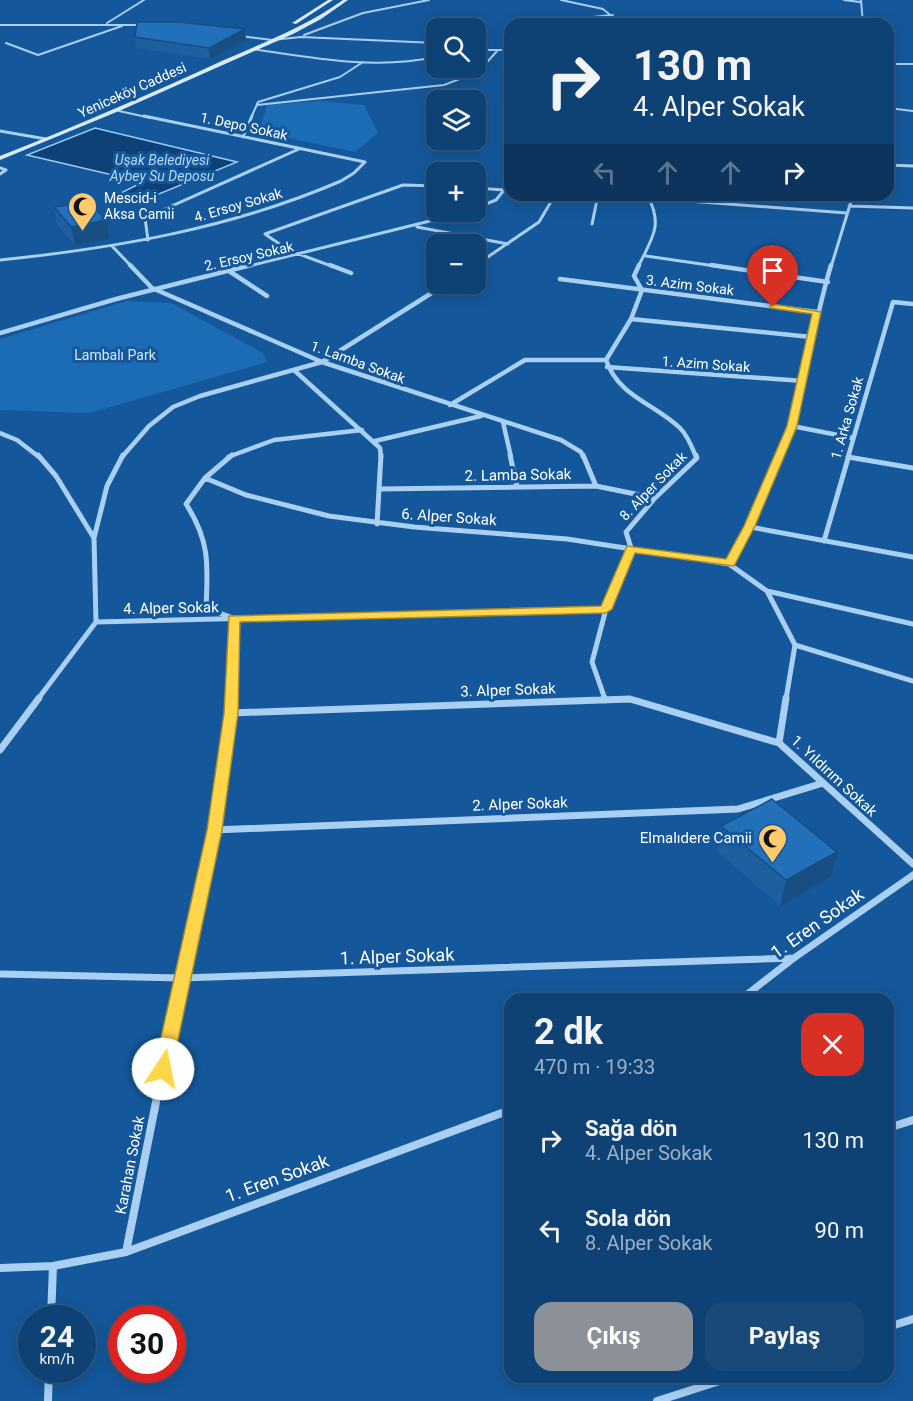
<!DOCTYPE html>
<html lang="tr">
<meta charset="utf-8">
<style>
:root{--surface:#0f4274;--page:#184979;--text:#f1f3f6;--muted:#9bb0c5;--line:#2f5b86;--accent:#8c9099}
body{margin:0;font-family:Roboto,sans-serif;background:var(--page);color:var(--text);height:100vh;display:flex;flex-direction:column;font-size:22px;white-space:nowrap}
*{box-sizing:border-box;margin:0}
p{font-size:20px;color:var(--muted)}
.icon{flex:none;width:33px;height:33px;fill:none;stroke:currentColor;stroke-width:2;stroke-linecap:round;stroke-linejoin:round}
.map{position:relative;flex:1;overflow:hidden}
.panel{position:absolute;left:504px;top:993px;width:390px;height:390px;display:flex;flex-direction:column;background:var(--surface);border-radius:18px;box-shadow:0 3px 15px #0003,0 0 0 2px var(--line)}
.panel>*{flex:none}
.hud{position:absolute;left:504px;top:18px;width:390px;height:183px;border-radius:18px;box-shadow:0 3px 15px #0003,0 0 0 2px var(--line);background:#0f4274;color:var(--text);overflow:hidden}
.controls{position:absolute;left:426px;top:18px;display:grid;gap:12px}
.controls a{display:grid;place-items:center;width:60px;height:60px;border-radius:12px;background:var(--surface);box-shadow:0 3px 15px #0003,0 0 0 2px var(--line);font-size:30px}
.speed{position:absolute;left:18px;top:1305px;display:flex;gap:12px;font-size:30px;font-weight:700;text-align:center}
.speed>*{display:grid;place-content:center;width:78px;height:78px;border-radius:50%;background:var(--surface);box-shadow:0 3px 15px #0003,0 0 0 2px var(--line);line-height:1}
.speed small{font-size:15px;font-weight:400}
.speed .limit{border:9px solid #d22;background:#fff;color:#111}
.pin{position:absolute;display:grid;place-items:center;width:51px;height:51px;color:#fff;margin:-62px -26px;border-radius:50% 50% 50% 0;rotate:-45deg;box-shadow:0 0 6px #0007}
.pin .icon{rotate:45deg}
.me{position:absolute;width:66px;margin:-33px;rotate:11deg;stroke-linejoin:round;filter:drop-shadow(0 0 4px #0008)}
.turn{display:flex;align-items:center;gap:21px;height:126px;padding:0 30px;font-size:27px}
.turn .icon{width:78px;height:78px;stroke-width:2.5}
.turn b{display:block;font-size:42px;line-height:51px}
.lanes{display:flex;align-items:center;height:57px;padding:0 30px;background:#0003;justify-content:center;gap:30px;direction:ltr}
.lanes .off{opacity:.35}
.round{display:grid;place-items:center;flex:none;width:63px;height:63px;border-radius:18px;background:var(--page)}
.head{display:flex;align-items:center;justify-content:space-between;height:102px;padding:0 30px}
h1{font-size:36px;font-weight:700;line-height:45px}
.button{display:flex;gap:12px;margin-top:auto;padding:12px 30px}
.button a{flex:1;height:69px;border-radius:18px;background:var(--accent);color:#fff;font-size:24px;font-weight:700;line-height:69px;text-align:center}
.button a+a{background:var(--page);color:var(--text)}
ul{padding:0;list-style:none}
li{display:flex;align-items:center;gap:18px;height:90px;padding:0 30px}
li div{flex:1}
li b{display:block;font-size:22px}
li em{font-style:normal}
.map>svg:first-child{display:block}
</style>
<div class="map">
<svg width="913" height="1401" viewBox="0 0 913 1401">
<rect width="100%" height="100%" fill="#14589b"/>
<path fill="#1c6bb5" d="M320,101l44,4 14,28 -23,19 -96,-20 8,-27z
M127,301l44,2 92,50 4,9 -177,51 -90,-3v-71z"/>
<path fill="#0d4177" stroke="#9bcbf6" stroke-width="1.5" d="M95,128l142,34 -100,41 -24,-6 30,-15 -116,-27z"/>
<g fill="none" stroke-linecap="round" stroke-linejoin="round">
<path stroke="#a9cff3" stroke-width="2" d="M561,0l42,9 18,15
M844,0l16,2
M861,0l2,24
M107,23l37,-23
M520,24l93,-9
M731,24l15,-6 51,6
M0,25h143
M304,35l59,-22 66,-13
M240,36l32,4 29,-3 135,6
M6,43l32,12 84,-29
M253,49c61,9 122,21 183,8
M476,50h34
M888,64h25
M257,105l187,-20 34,-13 20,-22
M888,108l25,3
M119,111l32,7
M251,118l7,-16 82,-25 23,-15"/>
<path stroke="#a9cff3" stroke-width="3" d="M0,131l46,8
M243,137l9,-21
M888,165l25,1
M0,168l6,2 -6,4
M476,188l28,2
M641,195l7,3 199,15
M849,206l64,2
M476,208l20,-8 8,-10
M592,224l6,-29
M417,227l91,17
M265,234l138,-49 33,1
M265,234l23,16 46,17
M148,240l-3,-22 154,-69
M112,246l20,21
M646,256l76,11
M0,260c117,-12 232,-32 341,-79l13,-8 11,-11 -221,-46
M476,265l63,-43 16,-27
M245,267l221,-55
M638,267c14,-29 26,-42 9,-72
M831,267l22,-72"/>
<path stroke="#a9cff3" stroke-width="4.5" d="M130,265l22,23 170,74 239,78 20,12 2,5
M330,265l21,8
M639,265l-5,11 8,14 -11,29 -25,41c13,37 48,43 74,68 8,8 12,19 16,29
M711,265l117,17
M229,271l38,25
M560,279l257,33
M631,319l180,18
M0,333l116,-34 135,-34
M607,367l196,14
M295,371l85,77 1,9
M450,405l75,-45h81
M503,422l8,35
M792,426l61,12
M0,433l17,7 22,17
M375,441l106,-25
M122,457l27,-31 24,-19 27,-11 122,-34 124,-78
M228,457l46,-17 88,-10
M779,457c25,-61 33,-128 52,-192
M848,457l45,-155 20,2"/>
<path stroke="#a9cff3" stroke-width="5" d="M38,455l18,21 38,62
M510,455l7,32
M583,455l13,31
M780,455l-30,72 -21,37 38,27 28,54 -9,54
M848,457l65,11
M205,478l27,-23
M380,489l216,-3 59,12
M377,524l4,-69
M750,527l163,30
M824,541l25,-86
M767,591l146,33
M96,622l510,-13
M795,645l118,36
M38,699l58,-77 -2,-84 13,-52 16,-31
M231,699l2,-81 -27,-10c2,-43 4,-67 -20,-104l19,-26 41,17 83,21 85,11 153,12 162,25
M605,699l-13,-37 14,-53 25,-61 -5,-16 29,-34 42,-40 -1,-3
M623,699h8"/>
<path stroke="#a9cff3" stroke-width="7" d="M604,698l1,2
M786,698l-7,45 134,121
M231,713l399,-14 149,44
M0,750l39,-52
M214,830l524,-21 85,-26
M0,974l181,4 613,-20
M741,999l53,-41 119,-83
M175,1008l39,-178 17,-132"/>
<path stroke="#a9cff3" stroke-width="8" d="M888,1128l25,-8
M126,1252l49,-245
M0,1268l53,-2 73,-14 384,-142
M51,1318l2,-52
M888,1327l25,-8
M48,1401l1,-31
M657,1401l75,-24"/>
<path fill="#d8eafd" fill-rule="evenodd" d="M328,0h5l-37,24 -4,-1z
M343,0h5l-27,19 -28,15 -174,77 -119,49v-4c76,-30 150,-62 224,-96 41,-18 83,-34 119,-60z"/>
</g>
<path fill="#1d609f" d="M245,29l1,11 -36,19 -74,-11 -1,-11z
M54,207l55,32 -34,6 -18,-20z
M721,826l110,51 -51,29 -63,-55z"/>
<path fill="#184e82" d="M245,29l1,11 -36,19 -1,-11z
M106,220l3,19 -34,6 -4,-18z
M837,852l-6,25 -51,29 6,-26z"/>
<path fill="#2270b9" stroke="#184e82" stroke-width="1.5" d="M137,22h41l67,7 -36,19 -74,-11z
M88,202l18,18 -35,7 -17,-20z
M772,799l65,53 -51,28 -65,-54z"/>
<path fill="#ffd54a" stroke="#a68a30" stroke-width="1.5" d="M773,304l48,8 -24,114 -42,100 -21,40 -99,-13 -23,56 -6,4 -366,9 -2,91 -16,117 -50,239 -3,6 -6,2 -7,-2 -2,-6 53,-239 17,-117 5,-97 372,-10 26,-60 99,13 18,-33 43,-100 25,-112 -42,-6v-3z"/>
<defs>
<symbol id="mosque-pin" viewBox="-11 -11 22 30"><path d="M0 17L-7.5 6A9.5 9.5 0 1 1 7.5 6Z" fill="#ffca6b" stroke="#14589b"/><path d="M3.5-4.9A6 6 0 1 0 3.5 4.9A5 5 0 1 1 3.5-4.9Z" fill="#111"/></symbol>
</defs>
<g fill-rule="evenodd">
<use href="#mosque-pin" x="66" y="190" width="33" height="45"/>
<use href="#mosque-pin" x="756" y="822" width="33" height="45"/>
</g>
<g text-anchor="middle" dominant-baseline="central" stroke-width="6" stroke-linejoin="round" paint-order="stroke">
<g font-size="14" fill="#fff" stroke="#14589b">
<text transform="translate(132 90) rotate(-24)">Yeniceköy Caddesi</text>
<text transform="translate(244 126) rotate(12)">1. Depo Sokak</text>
<text transform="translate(238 205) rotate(-16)">4. Ersoy Sokak</text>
<text transform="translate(249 256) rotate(-13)">2. Ersoy Sokak</text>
<text transform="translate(690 285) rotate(7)">3. Azim Sokak</text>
<text transform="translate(358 362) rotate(20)">1. Lamba Sokak</text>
<text transform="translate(706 364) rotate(4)">1. Azim Sokak</text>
<text transform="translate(847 418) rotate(-74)">1. Arka Sokak</text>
<text transform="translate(653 486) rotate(-46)">8. Alper Sokak</text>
</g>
<g font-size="14" font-style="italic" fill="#b5d9f9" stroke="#14589b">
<text x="162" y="160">Uşak Belediyesi<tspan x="162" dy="16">Aybey Su Deposu</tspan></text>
</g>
<g font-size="14" fill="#fff" stroke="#14589b" text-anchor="start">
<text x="104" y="198">Mescid-i<tspan x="104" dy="16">Aksa Camii</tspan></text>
</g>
<g font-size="14" fill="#d1e8fd" stroke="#14589b">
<text x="115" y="355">Lambalı Park</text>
</g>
<g font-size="15" fill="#fff" stroke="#14589b">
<text transform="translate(518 475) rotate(-1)">2. Lamba Sokak</text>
<text transform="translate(449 517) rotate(4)">6. Alper Sokak</text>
<text transform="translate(171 608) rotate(-1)">4. Alper Sokak</text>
<text transform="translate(508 690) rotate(-2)">3. Alper Sokak</text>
<text transform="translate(834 776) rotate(43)">1. Yıldırım Sokak</text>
<text transform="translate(520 804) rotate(-2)">2. Alper Sokak</text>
<text transform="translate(130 1165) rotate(-79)">Karahan Sokak</text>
</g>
<g font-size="15" fill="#fff" stroke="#14589b" text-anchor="end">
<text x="752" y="838">Elmalıdere Camii</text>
</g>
<g font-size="18" fill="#fff" stroke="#14589b">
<text transform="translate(817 923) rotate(-35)">1. Eren Sokak</text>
<text transform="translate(397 956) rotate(-2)">1. Alper Sokak</text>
<text transform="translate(277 1178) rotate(-20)">1. Eren Sokak</text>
</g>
</g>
</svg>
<div class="controls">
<a><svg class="icon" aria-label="search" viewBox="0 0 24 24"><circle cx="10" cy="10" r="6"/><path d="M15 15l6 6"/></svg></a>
<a><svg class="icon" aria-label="layers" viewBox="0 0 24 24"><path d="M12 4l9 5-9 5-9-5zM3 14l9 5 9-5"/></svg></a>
<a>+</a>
<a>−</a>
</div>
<div class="speed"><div>24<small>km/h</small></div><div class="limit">30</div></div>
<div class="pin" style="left:773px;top:307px;background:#d93025"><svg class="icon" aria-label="arrive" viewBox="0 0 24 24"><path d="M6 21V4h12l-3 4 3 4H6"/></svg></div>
<svg class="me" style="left:163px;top:1069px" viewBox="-20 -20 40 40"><circle r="19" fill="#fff"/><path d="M0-13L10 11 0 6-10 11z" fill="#ffd54a"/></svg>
<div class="hud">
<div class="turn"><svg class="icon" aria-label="right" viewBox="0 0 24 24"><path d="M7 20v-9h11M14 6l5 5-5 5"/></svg><div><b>130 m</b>4. Alper Sokak</div></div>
<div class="lanes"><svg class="icon off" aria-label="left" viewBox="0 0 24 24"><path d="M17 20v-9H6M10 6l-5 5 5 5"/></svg><svg class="icon off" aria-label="ahead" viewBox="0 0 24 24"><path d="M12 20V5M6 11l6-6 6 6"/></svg><svg class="icon off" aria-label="ahead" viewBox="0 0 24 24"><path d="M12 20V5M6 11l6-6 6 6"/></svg><svg class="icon" aria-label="right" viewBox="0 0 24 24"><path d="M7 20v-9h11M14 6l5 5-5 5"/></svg></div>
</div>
<section class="panel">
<div class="head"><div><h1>2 dk</h1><p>470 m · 19:33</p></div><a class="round" style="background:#d93025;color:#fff"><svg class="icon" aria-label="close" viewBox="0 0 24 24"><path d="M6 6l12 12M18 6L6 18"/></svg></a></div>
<ul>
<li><svg class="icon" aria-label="right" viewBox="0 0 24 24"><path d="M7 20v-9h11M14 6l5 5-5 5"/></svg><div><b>Sağa dön</b><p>4. Alper Sokak</p></div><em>130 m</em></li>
<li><svg class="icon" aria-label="left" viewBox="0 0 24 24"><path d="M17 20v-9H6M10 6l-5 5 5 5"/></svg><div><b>Sola dön</b><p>8. Alper Sokak</p></div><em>90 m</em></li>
</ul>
<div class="button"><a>Çıkış</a><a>Paylaş</a></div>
</section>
</div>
